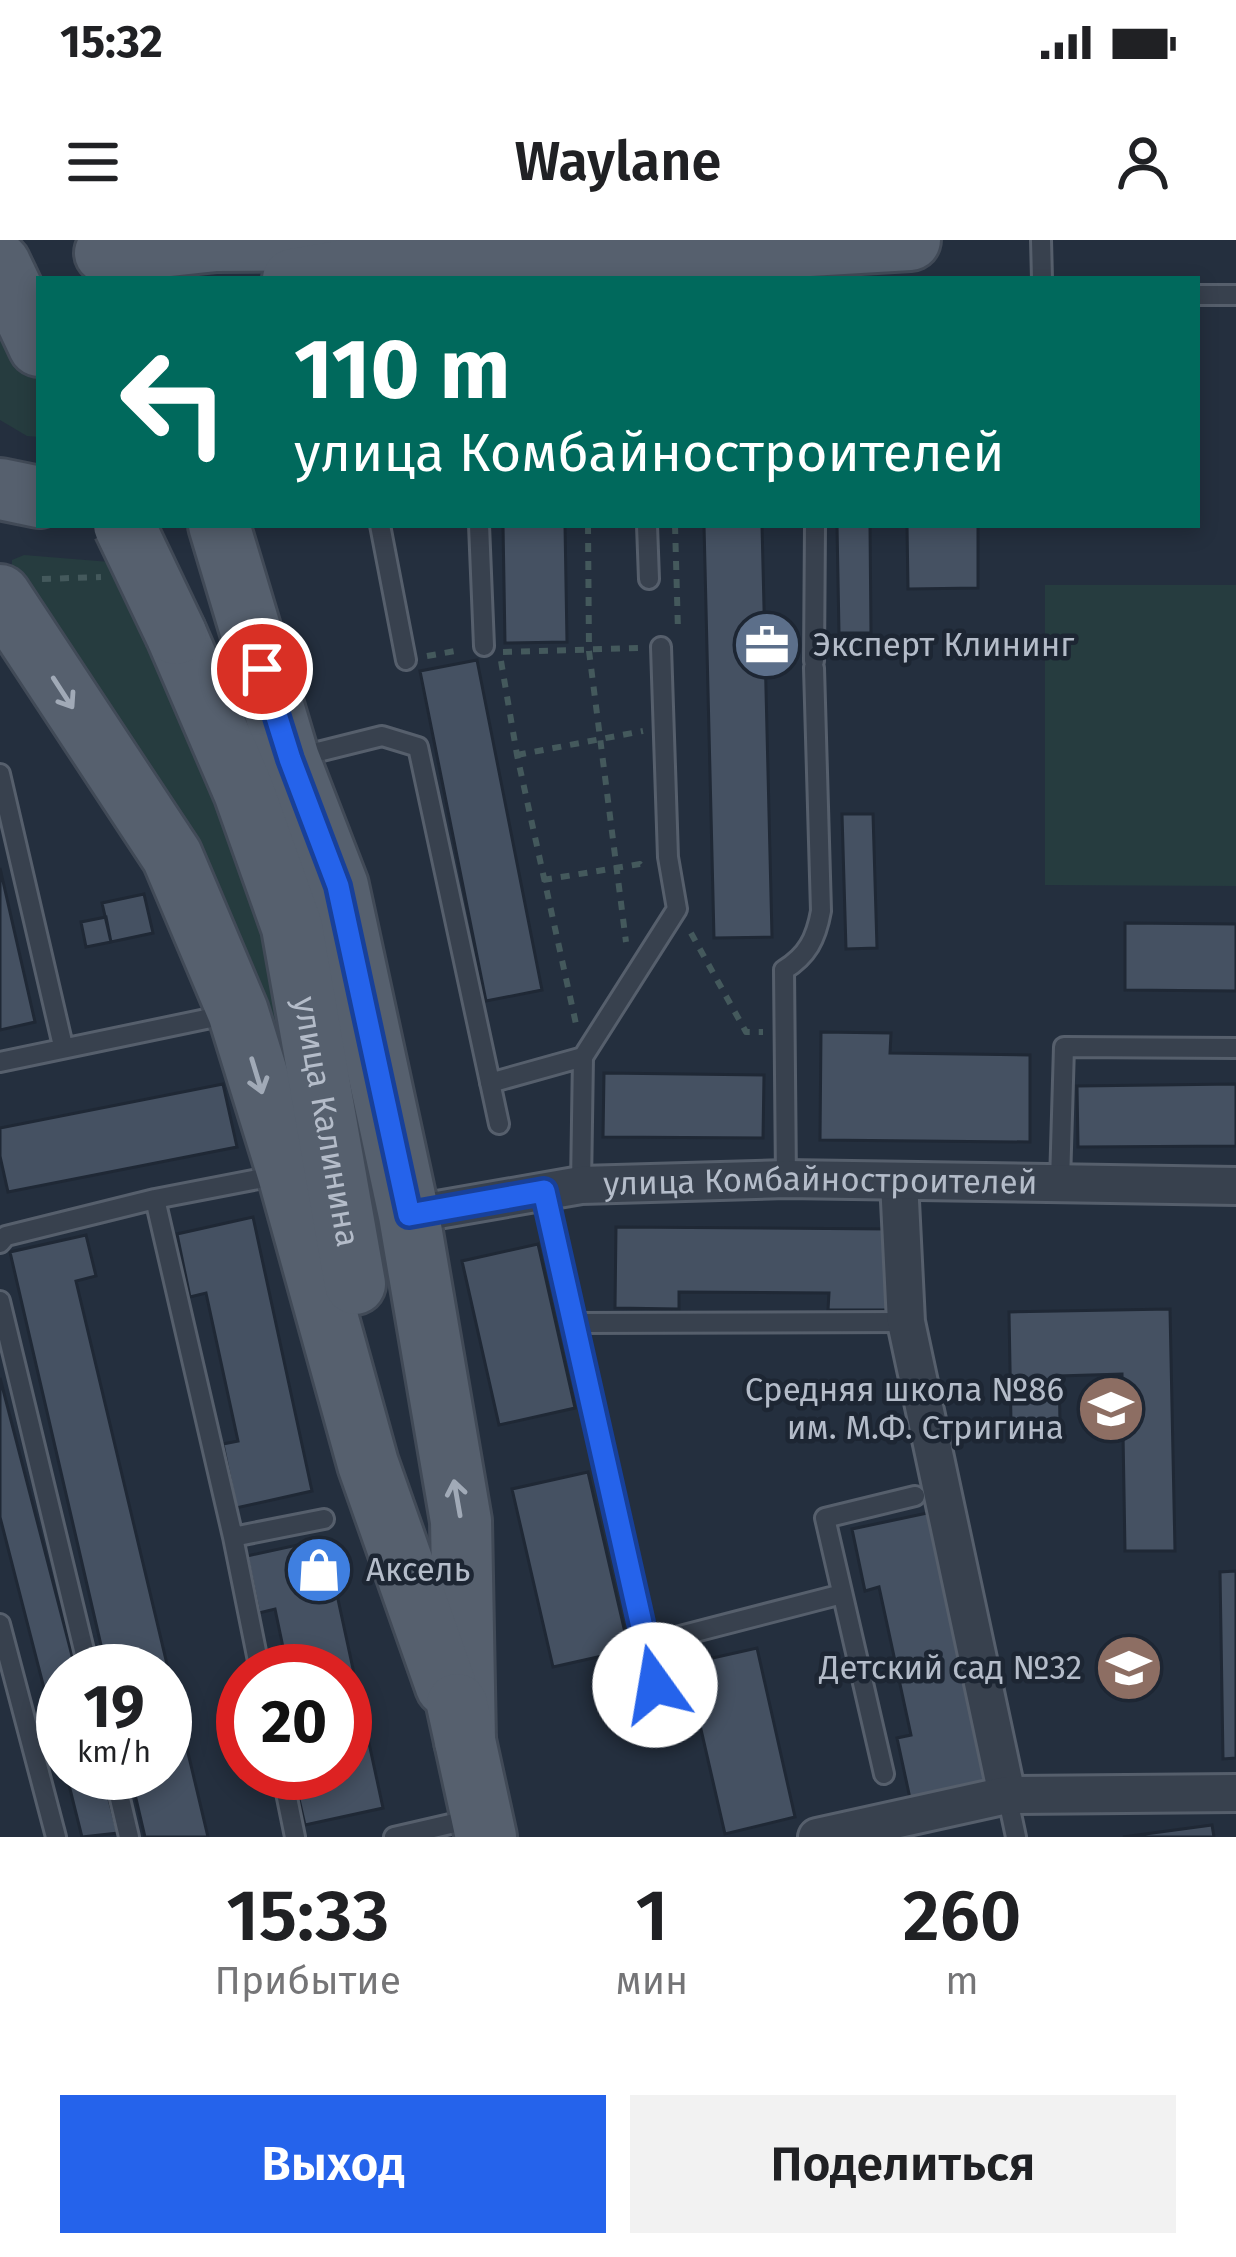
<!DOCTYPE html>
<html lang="ru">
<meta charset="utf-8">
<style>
:root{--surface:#fff;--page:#f2f2f2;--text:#202124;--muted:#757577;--accent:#2563eb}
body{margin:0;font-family:"Fira Sans",sans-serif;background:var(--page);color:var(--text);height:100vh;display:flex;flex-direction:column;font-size:45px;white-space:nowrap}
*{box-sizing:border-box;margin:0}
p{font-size:39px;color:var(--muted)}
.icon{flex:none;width:66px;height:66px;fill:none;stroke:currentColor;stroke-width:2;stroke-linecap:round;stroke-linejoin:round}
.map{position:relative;height:1597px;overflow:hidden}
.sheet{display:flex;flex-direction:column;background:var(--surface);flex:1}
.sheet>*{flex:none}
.banner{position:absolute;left:36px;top:36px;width:1164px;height:252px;border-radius:0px;box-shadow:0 6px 18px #0003;background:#00695c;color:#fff;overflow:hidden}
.speed{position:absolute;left:36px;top:1404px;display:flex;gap:24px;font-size:60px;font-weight:700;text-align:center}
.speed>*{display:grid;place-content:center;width:156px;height:156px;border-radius:50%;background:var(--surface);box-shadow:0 6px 18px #0003;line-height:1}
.speed small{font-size:30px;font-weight:400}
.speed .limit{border:18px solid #d22;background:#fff;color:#111}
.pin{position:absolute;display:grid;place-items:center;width:102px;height:102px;color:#fff;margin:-51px;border:6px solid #fff;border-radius:50%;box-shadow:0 3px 12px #0007}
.me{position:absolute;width:132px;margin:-66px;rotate:347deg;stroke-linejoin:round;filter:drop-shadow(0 0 9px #0008)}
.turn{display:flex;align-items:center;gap:42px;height:252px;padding:0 60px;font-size:54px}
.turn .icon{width:156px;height:156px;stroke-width:2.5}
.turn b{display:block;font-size:84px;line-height:102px}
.eta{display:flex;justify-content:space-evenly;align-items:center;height:204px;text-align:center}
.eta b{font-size:72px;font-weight:600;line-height:84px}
.primary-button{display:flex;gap:24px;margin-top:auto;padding:24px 60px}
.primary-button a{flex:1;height:138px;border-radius:0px;background:var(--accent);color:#fff;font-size:48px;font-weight:600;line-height:138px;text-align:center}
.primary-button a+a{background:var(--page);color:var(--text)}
.status{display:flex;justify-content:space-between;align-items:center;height:84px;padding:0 60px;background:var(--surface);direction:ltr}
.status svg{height:33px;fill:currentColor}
header{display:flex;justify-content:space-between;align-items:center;height:156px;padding:0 60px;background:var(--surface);font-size:54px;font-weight:600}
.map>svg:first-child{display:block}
</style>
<div class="status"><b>15:32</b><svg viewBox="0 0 49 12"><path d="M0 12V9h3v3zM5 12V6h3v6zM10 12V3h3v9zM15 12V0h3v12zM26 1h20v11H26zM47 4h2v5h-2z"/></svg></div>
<header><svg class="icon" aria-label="menu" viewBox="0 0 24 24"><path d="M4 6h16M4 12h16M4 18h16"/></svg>Waylane<svg class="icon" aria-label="person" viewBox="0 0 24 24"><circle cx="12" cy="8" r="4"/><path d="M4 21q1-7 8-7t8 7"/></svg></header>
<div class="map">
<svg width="1236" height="1597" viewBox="0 0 1236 1597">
<rect width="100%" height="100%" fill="#242f3e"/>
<path fill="#263c3f" d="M39,56v141l-12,-1 -27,-16v-107z
M24,315l86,7 149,347 62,298 -309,-633v-14z
M1045,345h191v301l-191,-1z"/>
<path fill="#455162" stroke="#1f2835" stroke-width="3" d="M503,285h62l2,117 -62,1z
M704,285h58l10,412 -58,1z
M837,285h33l1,108h-32z
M907,285h71v63l-70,1z
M477,420l65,330 -56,11 -66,-330z
M842,574h31l4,134 -31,1z
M0,628l35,154 -35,8z
M144,654l9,39 -42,9 -9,-39z
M106,677l5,25 -25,5 -5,-25z
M1125,683l111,1v67l-111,-1z
M821,792l70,1 -1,20 140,2v87l-210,-2z
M604,833l160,2 -1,63 -160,-1z
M223,844l14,63 -229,45 -8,-36v-28z
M1236,844v62l-158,1 -1,-61z
M253,977l59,274 -76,17 -13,-64 15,-3 -32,-148 -16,4 -13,-63z
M616,987l276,2 -1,81h-63l1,-17 -150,-1v17l-64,-1z
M86,995l10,41 -20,5 132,556h-63l-15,-64h35v-102h-58l-97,-419z
M538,1004l37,164 -76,17 -37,-164z
M1170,1069l5,242h-50l-3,-177 -63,2 1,45 -49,1 -2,-110z
M0,1138l76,293h-13v91l-63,-245z
M588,1232l41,178 -76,17 -41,-178z
M932,1272l59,273 -80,18 -14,-65 14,-3 -32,-148 -14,4 -13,-62z
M325,1299l58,269 -78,17 -12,-52h52v-102h-57l-13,-62 -16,4 -12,-57z
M1236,1331v187l-13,1 -3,-187z
M757,1408l38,169 -70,17 -39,-170z
M66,1533h36l16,60 -36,4z
M1212,1585l2,12h-91z"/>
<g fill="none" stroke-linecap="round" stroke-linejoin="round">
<defs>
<path id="service" d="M1041,0l1,39
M1197,55h39
M380,285l26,135
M479,285l5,121
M647,285l2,54
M814,421l1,-136
M294,518l88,-22 36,11 81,377
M0,534l63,272
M0,822l230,-48
M490,843l93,-26
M786,939l-2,-209c23,-14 32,-31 37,-59l-7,-243
M1060,942l4,-135 172,1
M581,945l2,-128 94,-148 -9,-52 -7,-210
M544,951l120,534
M155,959l78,338 91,-18
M0,1003l6,-7 149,-37 124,-24
M0,1061l89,370
M574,1083l332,-1
M233,1297l27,134
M0,1384l56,213
M645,1405l197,-51
M114,1533l15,64
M282,1533l13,64
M884,1534l-59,-256 90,-22
M1007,1555l9,42
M394,1597l78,-18"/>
<g id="minor">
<path d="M899,941l7,141 101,473"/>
<path id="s1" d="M409,975l172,-30 205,-6 450,7"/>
<path d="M817,1597l190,-42 229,-2"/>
</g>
<g id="primary">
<path d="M105,13l111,-12 122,-1"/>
<path d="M0,24l39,82"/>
<path d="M293,39l154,-27 362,-6 101,-6"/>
<path d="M0,249l39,8"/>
<path d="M219,285l70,234 49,127 71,329 52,306 4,220"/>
<path d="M0,355l172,261 66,156 50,162 80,290 78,222"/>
<path id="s2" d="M176,394l68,158 48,135 63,357"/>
<path d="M457,1464l29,133"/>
</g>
</defs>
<use href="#service" stroke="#565f6c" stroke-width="24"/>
<use href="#minor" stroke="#565f6c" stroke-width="42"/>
<use href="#primary" stroke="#414a57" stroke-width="66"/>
<path stroke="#44595c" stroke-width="6" stroke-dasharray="9 9" stroke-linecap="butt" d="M588,285l1,126 37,291
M675,285l3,106
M42,339l59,-2
M503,412l137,-4
M427,416l34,-6
M501,421l16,94 59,269
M517,515l126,-24
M543,640l97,-16 4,5
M691,693l55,99h17"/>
<use href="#service" stroke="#38414e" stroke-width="18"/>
<use href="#minor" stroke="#38414e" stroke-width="36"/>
<use href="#primary" stroke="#56606e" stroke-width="60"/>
<defs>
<path id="primary-bridge" d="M124,285l52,109"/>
</defs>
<use href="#primary-bridge" stroke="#414a57" stroke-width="66" stroke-linecap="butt"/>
<use href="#primary-bridge" stroke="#56606e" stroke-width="60"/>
</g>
<defs><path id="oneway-shaft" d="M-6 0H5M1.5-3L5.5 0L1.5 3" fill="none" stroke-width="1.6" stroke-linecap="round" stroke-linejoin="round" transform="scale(3)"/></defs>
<g stroke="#a1aab7">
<use href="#oneway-shaft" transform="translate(63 453) rotate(57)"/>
<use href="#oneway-shaft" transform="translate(257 836) rotate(73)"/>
<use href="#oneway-shaft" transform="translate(457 1258) rotate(-100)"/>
</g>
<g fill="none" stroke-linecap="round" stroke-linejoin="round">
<defs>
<path id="route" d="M262,429l28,90 48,127 71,329 135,-24 111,494"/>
</defs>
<use href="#route" stroke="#184099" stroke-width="30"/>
<use href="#route" stroke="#2563eb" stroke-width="21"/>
</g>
<defs>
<symbol id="office-disc" viewBox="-11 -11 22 22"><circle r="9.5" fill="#5c6f8a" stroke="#1d2633"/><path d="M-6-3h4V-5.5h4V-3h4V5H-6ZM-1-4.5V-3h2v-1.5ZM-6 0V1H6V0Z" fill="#fff"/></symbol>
<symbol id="school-disc" viewBox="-11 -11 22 22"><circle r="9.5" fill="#8d6e63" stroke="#1d2633"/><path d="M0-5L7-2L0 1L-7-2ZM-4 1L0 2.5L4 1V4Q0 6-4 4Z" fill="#fff"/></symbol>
<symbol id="shop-disc" viewBox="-11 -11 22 22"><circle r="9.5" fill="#3f7fe0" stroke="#1d2633"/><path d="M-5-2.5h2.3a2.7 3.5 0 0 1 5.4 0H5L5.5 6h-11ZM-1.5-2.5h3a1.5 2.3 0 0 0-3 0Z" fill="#fff"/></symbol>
</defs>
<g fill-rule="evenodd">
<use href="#office-disc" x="729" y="367" width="76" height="76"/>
<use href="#school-disc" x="1073" y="1131" width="76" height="76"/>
<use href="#shop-disc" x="281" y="1292" width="76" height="76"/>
<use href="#school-disc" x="1091" y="1390" width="76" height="76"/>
</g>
<g text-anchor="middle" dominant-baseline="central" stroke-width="9" stroke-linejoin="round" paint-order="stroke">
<g font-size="33" fill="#b4bcc9" stroke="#1d2633" text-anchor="start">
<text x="813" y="405">Эксперт Клининг</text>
<text x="1064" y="1150" text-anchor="end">Средняя школа №86<tspan x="1064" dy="38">им. М.Ф. Стригина</tspan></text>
<text x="366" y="1330">Аксель</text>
<text x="1082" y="1428" text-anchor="end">Детский сад №32</text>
</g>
<g font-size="33" fill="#b4bcc9" stroke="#1d2633">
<text stroke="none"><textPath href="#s2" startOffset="513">улица Калинина</textPath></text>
<text stroke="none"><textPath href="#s1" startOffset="414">улица Комбайностроителей</textPath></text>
</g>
</g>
</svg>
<div class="speed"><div>19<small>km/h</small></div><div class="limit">20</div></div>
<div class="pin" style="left:262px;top:429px;background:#d93025"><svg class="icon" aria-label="arrive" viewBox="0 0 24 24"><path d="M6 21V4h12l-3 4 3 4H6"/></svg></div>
<svg class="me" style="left:655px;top:1445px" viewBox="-20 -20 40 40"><circle r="19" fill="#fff"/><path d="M0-13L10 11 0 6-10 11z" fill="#2563eb"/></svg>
<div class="banner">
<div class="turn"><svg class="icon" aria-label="left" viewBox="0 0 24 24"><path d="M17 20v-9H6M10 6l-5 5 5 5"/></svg><div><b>110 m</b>улица Комбайностроителей</div></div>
</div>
</div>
<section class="sheet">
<div class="eta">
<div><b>15:33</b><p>Прибытие</p></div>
<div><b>1</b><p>мин</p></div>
<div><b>260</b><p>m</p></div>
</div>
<div class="primary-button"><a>Выход</a><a>Поделиться</a></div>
</section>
